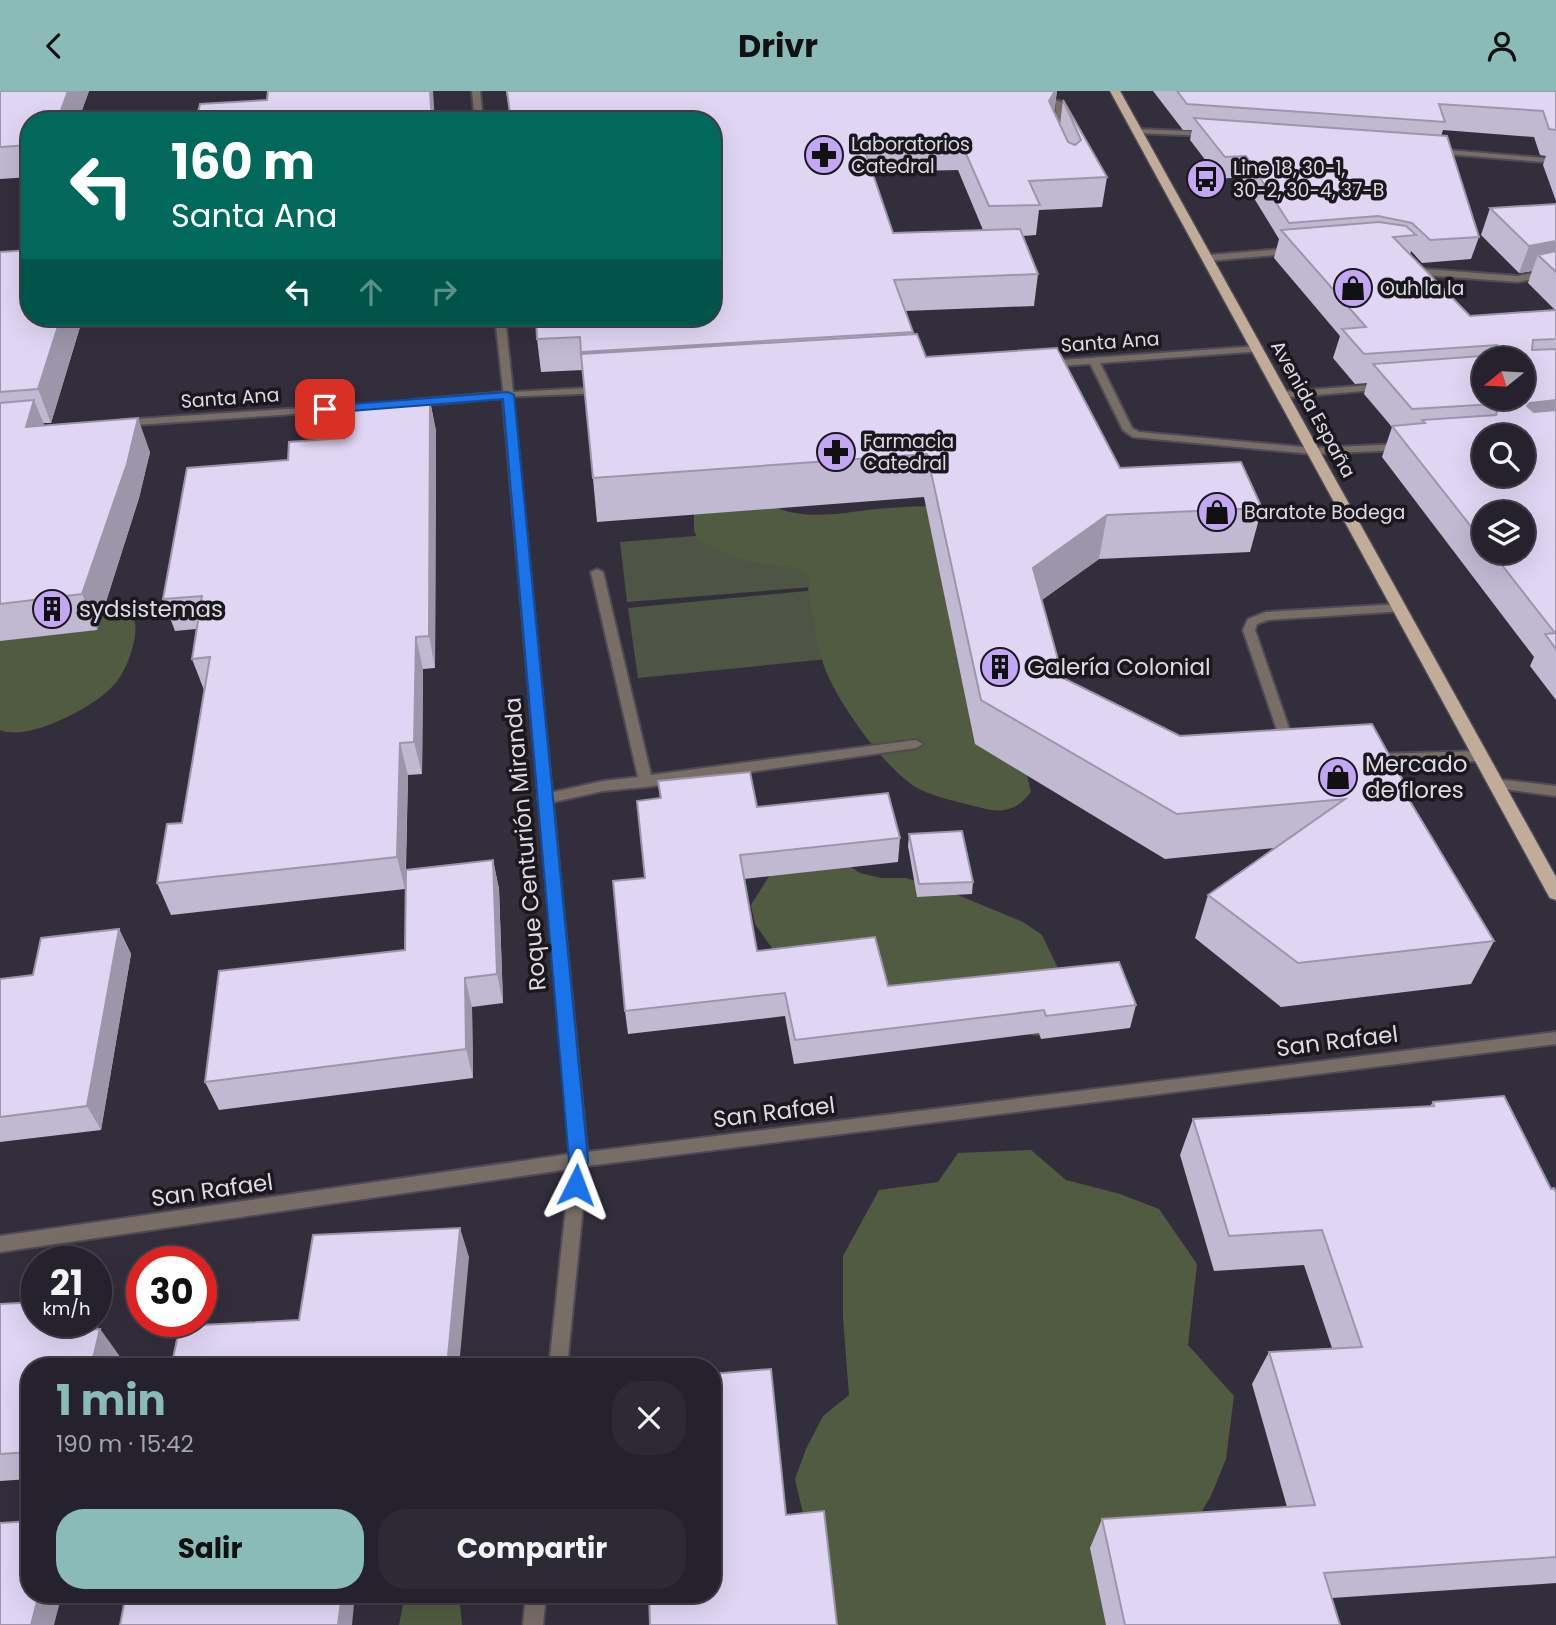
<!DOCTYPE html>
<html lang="es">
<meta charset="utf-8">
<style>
:root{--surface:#26222d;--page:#2e2a35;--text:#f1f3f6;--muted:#a4a4aa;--line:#423f49;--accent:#8bbbb9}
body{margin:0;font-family:Poppins,sans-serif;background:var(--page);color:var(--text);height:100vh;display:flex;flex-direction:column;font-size:26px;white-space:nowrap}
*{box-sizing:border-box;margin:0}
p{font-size:23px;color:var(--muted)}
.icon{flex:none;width:38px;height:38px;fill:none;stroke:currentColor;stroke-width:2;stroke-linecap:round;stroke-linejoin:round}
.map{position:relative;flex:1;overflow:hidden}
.side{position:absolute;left:21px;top:1267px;width:700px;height:245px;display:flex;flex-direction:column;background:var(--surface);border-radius:28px;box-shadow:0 7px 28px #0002,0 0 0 2px var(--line)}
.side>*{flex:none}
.guide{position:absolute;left:21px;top:21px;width:700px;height:214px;border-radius:28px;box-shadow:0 7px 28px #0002,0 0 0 2px var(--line);background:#00695c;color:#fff;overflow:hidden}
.needle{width:46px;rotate:252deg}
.buttons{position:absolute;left:1472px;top:256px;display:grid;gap:14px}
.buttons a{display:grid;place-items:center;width:63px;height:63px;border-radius:50%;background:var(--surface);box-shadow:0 7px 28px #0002,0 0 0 2px var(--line);font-size:35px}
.speed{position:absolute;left:21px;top:1155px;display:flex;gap:14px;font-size:35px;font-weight:700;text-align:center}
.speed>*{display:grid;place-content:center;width:91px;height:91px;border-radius:50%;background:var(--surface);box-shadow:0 7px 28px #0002,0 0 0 2px var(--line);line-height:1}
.speed small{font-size:18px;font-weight:400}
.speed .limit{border:10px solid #d22;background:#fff;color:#111}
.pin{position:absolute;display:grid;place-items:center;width:60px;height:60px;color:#fff;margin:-30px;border-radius:14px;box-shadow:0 4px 10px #0006}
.me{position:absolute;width:77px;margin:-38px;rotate:3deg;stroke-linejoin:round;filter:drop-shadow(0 0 5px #0008)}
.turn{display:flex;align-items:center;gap:24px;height:147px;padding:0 35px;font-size:32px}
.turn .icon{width:91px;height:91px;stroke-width:2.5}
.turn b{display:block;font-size:49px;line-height:60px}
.lanes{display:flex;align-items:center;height:66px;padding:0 35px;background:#0003;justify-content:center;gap:35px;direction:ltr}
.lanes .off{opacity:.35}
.round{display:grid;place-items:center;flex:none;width:74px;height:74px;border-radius:28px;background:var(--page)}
.overview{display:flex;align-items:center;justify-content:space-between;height:119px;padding:0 35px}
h1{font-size:42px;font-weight:700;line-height:52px;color:var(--accent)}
.action{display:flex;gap:14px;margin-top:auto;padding:14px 35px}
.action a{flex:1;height:80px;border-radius:28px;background:var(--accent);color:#111;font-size:28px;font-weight:700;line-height:80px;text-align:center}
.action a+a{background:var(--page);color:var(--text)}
header{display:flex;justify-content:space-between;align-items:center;height:91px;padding:0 35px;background:var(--accent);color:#111;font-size:32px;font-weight:700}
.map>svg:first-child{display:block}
</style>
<header><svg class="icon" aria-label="back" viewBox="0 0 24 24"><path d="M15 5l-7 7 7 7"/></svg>Drivr<svg class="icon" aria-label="person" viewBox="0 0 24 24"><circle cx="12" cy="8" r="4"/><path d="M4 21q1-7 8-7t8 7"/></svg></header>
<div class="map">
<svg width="1556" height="1534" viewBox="0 0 1556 1534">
<rect width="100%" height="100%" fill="#332e3c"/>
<path fill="#4f5544" d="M822,435l16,59 -211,17 -7,-60z
M838,497l20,68 -220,22 -10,-70z"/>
<path fill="#515b41" d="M767,412c38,22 83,7 123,5 24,-2 48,-2 71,-3l70,287c-18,24 -35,20 -61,13 -19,-5 -40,-9 -56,-19 -31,-20 -80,-88 -91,-123 -7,-23 -10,-49 -15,-73l2,-11 -10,-10 -54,-8 -47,-20 -5,-10v-18z
M0,486l100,35 34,6c6,18 -8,56 -22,69 -20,21 -84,55 -112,43z
M839,768l21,14 21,5h25l47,15 70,29 19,13 25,52 -27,49 -26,-3 -235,-75 -24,-34 -4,-19 22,-35z
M1031,1059l35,30 54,14 39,15 38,55 -9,81 46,51 -8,63 -15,37 -22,37 40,92h-392l-9,-5 -33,-141 11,-30 17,-33 26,-21 -6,-77v-62l36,-66 59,-8 20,-29z
M405,1503h54l3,31h-63z"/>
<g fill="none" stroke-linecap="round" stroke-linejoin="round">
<defs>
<path id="service" d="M1055,9l7,2 2,17 -8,8 3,8 -4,2 -4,-2 -3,-8 8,-8z
M1294,157l4,3 -1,2 -88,8 -4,-3 4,-3z
M1556,177v6l-38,8 -94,-7 -5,-3 5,-3 94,7z
M1094,267l5,3 33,67 7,4 174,16 89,-4 5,3 -5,3 -89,4 -180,-17 -10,-7 -34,-69z
M1382,293l5,3 -1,2 -104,9 -5,-3 5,-3z
M597,478l6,3 48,203 265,-35 7,4 -7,4 -270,39 -43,4 -58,13 -5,-2 -2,-3 2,-3 5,-2 58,-13 35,-4 -47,-205z
M1400,513l6,4 -2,3 -136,9 -11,4 -2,6 35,101 11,13 -2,3h-10l-11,-14 -35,-103 5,-11 18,-7z
M1479,660l7,5 -7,5 -104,3 -7,-5 7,-5z
M1495,688l61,7v10l-66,-9 -2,-3 2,-3z"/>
<path id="minor" d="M508,301l5,3 74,757 969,-120v12l-969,122 -20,201h-18l21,-198 -570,83v-16l570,-82 -67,-756 -92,8 -5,-3 5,-3z
M363,313l5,3 -1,2 -245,17 -5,-3 5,-3z
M526,1503h20l-3,31h-20z"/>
<path id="tertiary" d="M472,0h8l3,30h-8z
M1138,38l71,3 4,2 -4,2 -74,-3 -1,-2z
M1435,58l121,10v4l-124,-10 -1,-2z
M495,226h10l8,75 91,-5 5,3 -5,3 -100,4z
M1259,255l3,1v4l-215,16 -5,-3 5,-3z"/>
<path id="primary" d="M1110,0h10l436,786v23l-6,-2 -3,-5z"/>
</defs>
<use href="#service" stroke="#4e4a57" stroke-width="4"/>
<use href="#minor" stroke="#4e4a57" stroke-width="4"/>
<use href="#tertiary" stroke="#4e4a57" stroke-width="4"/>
<use href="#primary" stroke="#4e4a57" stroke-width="3"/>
<use href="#service" fill="#796e66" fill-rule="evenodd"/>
<use href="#minor" fill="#796e66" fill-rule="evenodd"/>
<use href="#tertiary" fill="#796e66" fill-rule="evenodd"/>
<use href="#primary" fill="#c1ab99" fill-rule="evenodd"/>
</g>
<path fill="#c1b8d2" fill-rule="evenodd" d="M0,0h89l-11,30h-48v56l-30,2z
M506,0h551l-3,21 6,13 3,-25 44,77 -5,30 -63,3 -3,25 -13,1 15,38 -4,32 -129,5 8,24 13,22 194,111 142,40 -12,44 -151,7 -57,41 21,78 117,58 230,57 -2,4 86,144 -23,43 -190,23 -86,-69 13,-43 66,-47 -109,11 -190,-115 -51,-247 -327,25 -14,-152 -42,2 -4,-33 175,-218h-201zM958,79l25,60 -90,3 -21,-61z
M1153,0h403v110l-13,-36 3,-9 -6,-1 -6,-18 -91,-7 -2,6 38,101 -8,22 -49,4 -11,-12 -1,4 60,61 85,-6 -27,-27 4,-12 -13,2 -38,-38 9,-27 66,-4v496l-26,-34 4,-9 -152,-200 10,-30 -28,-33 3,-11 -12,1 -22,-26 7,-22 -66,-78 5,-19 -38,-62 -21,2 -30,-39 2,-10h-9zM1484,422l38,38h-38z
M0,161l30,65h53l-32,106h-8l1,2 106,27 -11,46 -42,132 -97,11z
M430,310l6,30 -1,237 -12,1 -1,105 -14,1 -2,95 87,-10 6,29 4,114 -31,4 1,71 -254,32 -14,-28 200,-132v-61l-234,26 -14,-32 25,-60 22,-133 -12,-31 4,-30 -21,2 -12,-32 181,-161z
M658,690l99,26 143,31 -2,24 -154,17 13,72 131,35 248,19 -6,23 -89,11 -2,-6 -245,31 -9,-48 -157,18 -3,-23 20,-133 15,-80z
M909,743l64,48 -1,12 -55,3 -9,-51z
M119,838l12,25 -30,176 -101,12v-163l33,-4z
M1433,1011l123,90v391l-224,15 8,27h-234l-16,-77 12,-29 185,-12 -35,-123 17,-32 63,-4 -28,-83 -90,6 -34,-116 13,-36 237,-13z
M0,1213l37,17h57l4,7v1h2l20,28 -2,10h-88v112l-30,2z"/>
<path fill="#9d96ab" d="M68,0h21l-11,30h-21z
M430,0h3l2,30h-3z
M1055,0h2l-4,26 -4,-16z
M1556,150v25l-18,-11 -6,16 -13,2 10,-27z
M61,226h22l-32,106 -13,-34z
M34,309l14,34 -22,-7z
M1556,309v28l-38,5 9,-27 3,-3z
M430,310l6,30 -1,237 -6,-32z
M138,327l12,34 -11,46 -42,132 -15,-36z
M1107,424l-8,44 -73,52 7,-43z
M416,546l7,32 -1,105 -8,-32z
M400,652l8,32 -3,114 -8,-32z
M493,769l6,29 4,114 -6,-29z
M119,838l12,25 -30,176 -14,-24z
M465,887l7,29 1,71 -7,-29z
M460,1137l9,29 -10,110h-12z
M72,1230h22l4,7 -8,31 -20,-28z
M100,1238l20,28 -2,10h-27z
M39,1503h23l-8,31h-23z
M342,1503h13l-3,31h-14z"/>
<path fill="#e0d6f4" stroke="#9d96ab" stroke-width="2" fill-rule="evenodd" d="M0,0h68l-11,30h-27v24l-30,2z
M268,0h162l2,30h-236l4,-17 67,-4z
M507,0h548l-6,10 19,41 7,3 6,-5 -18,-40 44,77 -78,4 11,24 -51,1 -29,-66 -98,2 31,91 127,-4 18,45 -144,6 19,52 -332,20 -1,-15 -43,2 -1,-22h176v-196h-201z
M1177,0h379v39l-7,-1 -6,-18 -104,-7 6,18 -258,-18z
M1194,27l253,18 32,101 -49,3 -18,-17 -34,-7 -89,7 -43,-67 -21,1z
M1556,113v37l-27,5 -39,-38z
M1379,131l27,4 10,9 -23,2 77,79 86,-6v29l-23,1 -1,10 24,-1v51l-26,3 -3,3 7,6 22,-2v239l-11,-15 10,-1 -64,-82h31v-38h-38v30l-92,-117 33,-3 -3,-3 74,-5 2,-8 -3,-3 -83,5 -39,-45 122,-9 2,-10 -133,9 -22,-25 24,-2 -85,-97zM1484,268h38v38h-38zM1484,345h38v38h-38z
M30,159v67h31l-23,72 -38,3v-140z
M1556,160v21l-18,-17z
M917,243l9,23 131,-9 63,120 121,-6 21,46 -155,7 -74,53 30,110 117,58 192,-12 38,69h-5l89,148 -196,22 -90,-68 137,-96 -168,15 -196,-114 -54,-246 -334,24 -12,-124z
M34,309l-8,27 112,-9 -11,46 -45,130 -82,10v-201z
M430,310l-1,235 -13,1 -2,105 -14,1 -3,114 -240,26 10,-59 15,-1 28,-166 -18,2 10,-63 -39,3 24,-131 101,-8 1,-18 55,-4 2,-30z
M750,681l7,35 131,-14 12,45 -160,17 17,96 118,-14 13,49 231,-24 17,43 -90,11 -2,-6 -249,30 -10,-47 -160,18 -12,-130 32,-3 -8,-77 24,-3 -3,-17z
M962,740l11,51 -54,2 -10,-50z
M493,769l4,114 -32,4 1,71 -261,33 14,-111 186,-21 1,-80z
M119,838l-32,177 -87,11v-138l33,-4 8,-37z
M1504,1005l47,93 3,-1 2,4v365l-232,16 16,52h-215l-23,-106 213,-14 -46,-153 93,-5 -40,-117 -93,6 -36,-117 241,-13 -1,-4z
M460,1137l-13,139h-276l9,-41 119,-6 14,-85z
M37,1211v19h35l-2,10 30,-2 -9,38h-61v85l-30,2v-150z
M771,1278l15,146 38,-4 13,114h-187l-1,-31h63v-220z
M30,1430v73h9l-8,31h-31v-102z
M126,1503h216l-4,31h-218z"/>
<path fill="#1a73e8" stroke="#114b97" stroke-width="2" d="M508,301l6,3 74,765 -5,31 -7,3 -6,-3 -3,-6 2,-25 -66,-761 -178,14 -6,-4 6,-3z"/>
<defs>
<symbol id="pharmacy-disc" viewBox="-11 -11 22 22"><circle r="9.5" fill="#c3a7f2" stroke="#1a171e"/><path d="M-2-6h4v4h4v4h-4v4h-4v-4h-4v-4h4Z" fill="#111"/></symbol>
<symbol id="bus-disc" viewBox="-11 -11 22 22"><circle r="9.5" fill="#c3a7f2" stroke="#1a171e"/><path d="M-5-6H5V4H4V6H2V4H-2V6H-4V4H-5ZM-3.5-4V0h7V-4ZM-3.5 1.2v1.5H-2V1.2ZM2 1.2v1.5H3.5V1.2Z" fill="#111"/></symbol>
<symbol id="shop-disc" viewBox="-11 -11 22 22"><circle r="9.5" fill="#c3a7f2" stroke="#1a171e"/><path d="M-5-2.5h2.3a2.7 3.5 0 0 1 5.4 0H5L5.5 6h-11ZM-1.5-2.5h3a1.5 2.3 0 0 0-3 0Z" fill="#111"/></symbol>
<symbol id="building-disc" viewBox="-11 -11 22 22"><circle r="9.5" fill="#c3a7f2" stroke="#1a171e"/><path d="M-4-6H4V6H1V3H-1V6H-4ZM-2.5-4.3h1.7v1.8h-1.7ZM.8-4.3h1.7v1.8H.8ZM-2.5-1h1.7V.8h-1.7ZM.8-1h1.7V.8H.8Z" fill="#111"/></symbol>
</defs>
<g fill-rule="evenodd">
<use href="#pharmacy-disc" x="802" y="42" width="44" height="44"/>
<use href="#bus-disc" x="1184" y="66" width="44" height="44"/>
<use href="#shop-disc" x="1331" y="175" width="44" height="44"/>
<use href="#pharmacy-disc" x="814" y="339" width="44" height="44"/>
<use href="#shop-disc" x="1195" y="399" width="44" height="44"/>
<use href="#building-disc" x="30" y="496" width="44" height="44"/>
<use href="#building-disc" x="978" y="554" width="44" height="44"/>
<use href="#shop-disc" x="1316" y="664" width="44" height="44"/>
</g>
<g text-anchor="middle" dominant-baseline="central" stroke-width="7" stroke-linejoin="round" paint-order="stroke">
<g font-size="19" fill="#dddae3" stroke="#1a171e" text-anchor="start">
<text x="851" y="53">Laboratorios<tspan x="851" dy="22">Catedral</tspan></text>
<text x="1233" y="77">Line 18, 30-1,<tspan x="1233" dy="22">30-2, 30-4, 37-B</tspan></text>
<text x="1380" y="197">Ouh la la</text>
<text x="863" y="350">Farmacia<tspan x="863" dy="22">Catedral</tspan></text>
<text x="1244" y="421">Baratote Bodega</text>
</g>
<g font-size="19" fill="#dddae3" stroke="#1a171e">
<text transform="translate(1110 251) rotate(-4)">Santa Ana</text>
<text transform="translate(230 307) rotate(-4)">Santa Ana</text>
<text transform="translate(1313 318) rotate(61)">Avenida España</text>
</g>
<g font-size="23" fill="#dddae3" stroke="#1a171e" text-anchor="start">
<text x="79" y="518">sydsistemas</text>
<text x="1027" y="576">Galería Colonial</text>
<text x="1365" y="673">Mercado<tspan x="1365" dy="26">de flores</tspan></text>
</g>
<g font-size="23" fill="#dddae3" stroke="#1a171e">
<text transform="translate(525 753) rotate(-95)">Roque Centurión Miranda</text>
<text transform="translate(1337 950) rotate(-7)">San Rafael</text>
<text transform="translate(774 1021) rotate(-7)">San Rafael</text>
<text transform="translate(212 1099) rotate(-8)">San Rafael</text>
</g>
</g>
</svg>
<div class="buttons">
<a><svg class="needle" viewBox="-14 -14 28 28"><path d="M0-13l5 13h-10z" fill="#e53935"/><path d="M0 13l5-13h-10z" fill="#a4a4aa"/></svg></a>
<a><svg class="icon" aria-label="search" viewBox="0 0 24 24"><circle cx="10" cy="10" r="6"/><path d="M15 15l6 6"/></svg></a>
<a><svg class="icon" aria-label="layers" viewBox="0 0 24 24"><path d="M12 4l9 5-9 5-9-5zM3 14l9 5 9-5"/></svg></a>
</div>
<div class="speed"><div>21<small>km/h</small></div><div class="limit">30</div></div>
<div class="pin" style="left:325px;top:318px;background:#d93025"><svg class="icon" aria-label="arrive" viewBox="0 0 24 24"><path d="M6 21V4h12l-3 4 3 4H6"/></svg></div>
<svg class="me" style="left:576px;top:1094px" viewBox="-20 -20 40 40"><path d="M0-17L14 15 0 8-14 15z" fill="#1a73e8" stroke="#fff" stroke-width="4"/></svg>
<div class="guide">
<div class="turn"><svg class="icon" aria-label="left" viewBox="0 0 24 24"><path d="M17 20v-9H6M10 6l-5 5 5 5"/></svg><div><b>160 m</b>Santa Ana</div></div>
<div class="lanes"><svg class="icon" aria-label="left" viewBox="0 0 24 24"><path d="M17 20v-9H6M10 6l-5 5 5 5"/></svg><svg class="icon off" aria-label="ahead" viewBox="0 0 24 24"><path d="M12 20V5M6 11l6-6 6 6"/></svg><svg class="icon off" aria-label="right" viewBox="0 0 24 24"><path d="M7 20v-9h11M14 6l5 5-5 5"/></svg></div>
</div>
<section class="side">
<div class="overview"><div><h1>1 min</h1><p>190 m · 15:42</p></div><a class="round"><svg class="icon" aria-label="close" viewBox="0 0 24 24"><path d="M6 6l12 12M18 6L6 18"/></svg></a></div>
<div class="action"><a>Salir</a><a>Compartir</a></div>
</section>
</div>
